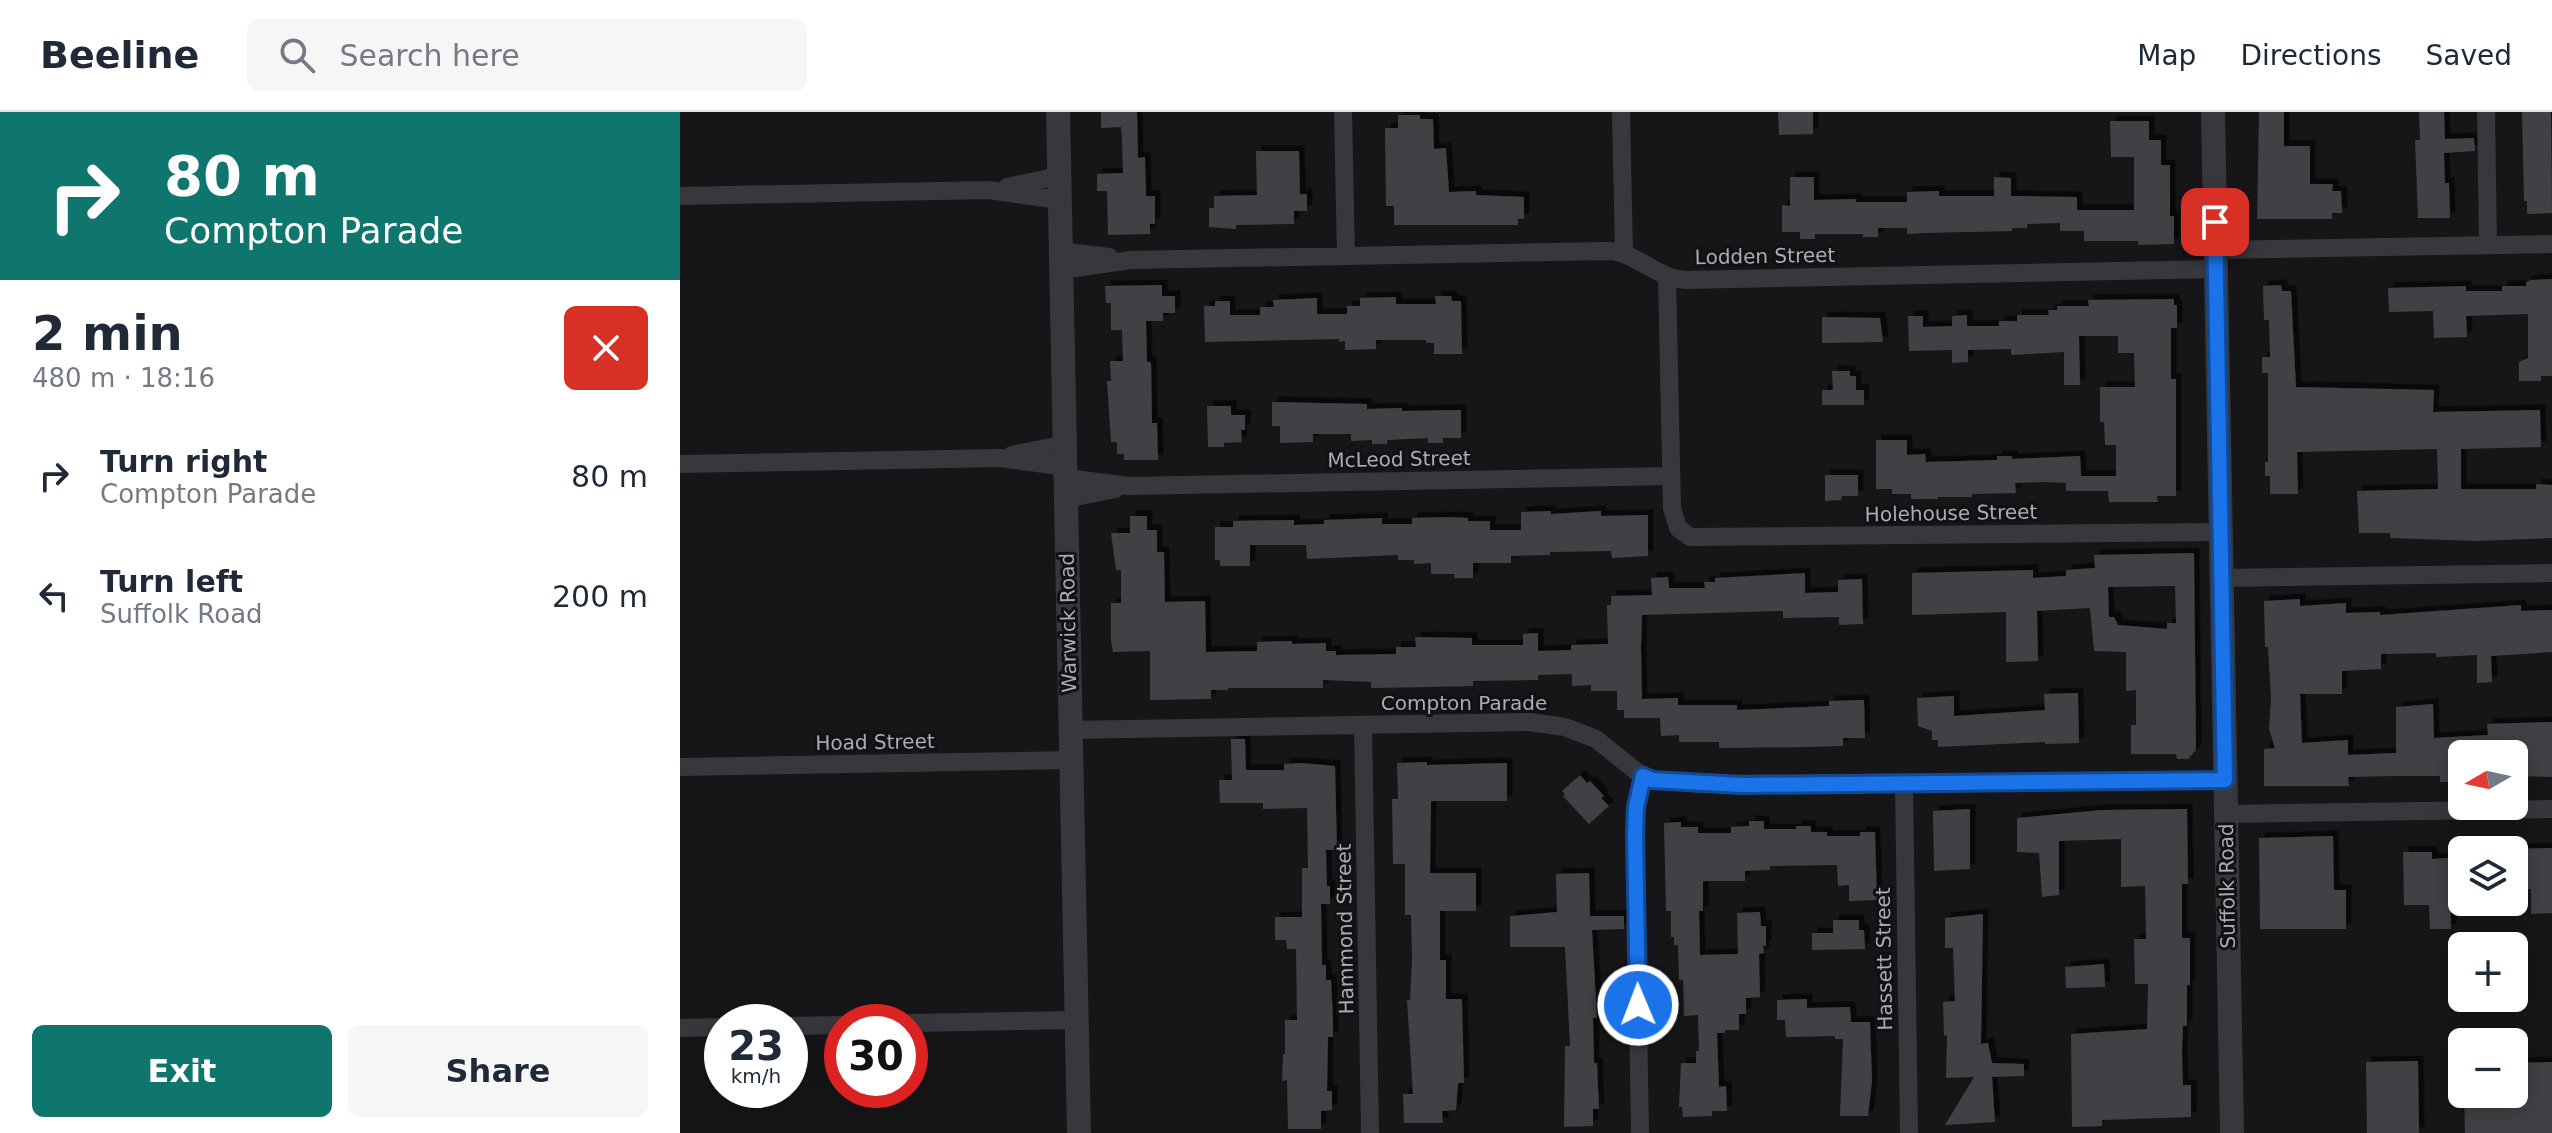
<!DOCTYPE html>
<meta charset="utf-8">
<style>
:root{--surface:#fff;--page:#f6f6f7;--text:#1f2937;--muted:#747a83;--line:#e0e1e3;--accent:#0f766e}
body{margin:0;font-family:"DejaVu Sans",sans-serif;background:var(--page);color:var(--text);height:100vh;display:flex;flex-direction:column;font-size:30px;white-space:nowrap}
*{box-sizing:border-box;margin:0}
p{font-size:26px;color:var(--muted)}
.icon{flex:none;width:44px;height:44px;fill:none;stroke:currentColor;stroke-width:2;stroke-linecap:round;stroke-linejoin:round}
.map{position:relative;flex:1;overflow:hidden}
.details{display:flex;flex-direction:column;background:var(--surface);width:680px}
.details>*{flex:none}
.guide{background:#0f766e;color:#fff;overflow:hidden}
.needle{width:52px;rotate:261deg}
.fabs{position:absolute;left:1768px;top:628px;display:grid;gap:16px}
.fabs a{display:grid;place-items:center;width:80px;height:80px;border-radius:12px;background:var(--surface);box-shadow:0 4px 20px #0003;font-size:40px}
.speed{position:absolute;left:24px;top:892px;display:flex;gap:16px;font-size:40px;font-weight:700;text-align:center}
.speed>*{display:grid;place-content:center;width:104px;height:104px;border-radius:50%;background:var(--surface);box-shadow:0 4px 20px #0003;line-height:1}
.speed small{font-size:20px;font-weight:400}
.speed .limit{border:12px solid #d22;background:#fff;color:#111}
.pin{position:absolute;display:grid;place-items:center;width:68px;height:68px;color:#fff;margin:-34px;border-radius:16px;box-shadow:0 4px 12px #0006}
.me{position:absolute;width:88px;margin:-44px;rotate:359deg;stroke-linejoin:round;filter:drop-shadow(0 0 6px #0008)}
.turn{display:flex;align-items:center;gap:28px;height:168px;padding:0 32px;font-size:36px}
.turn .icon{width:104px;height:104px;stroke-width:2.5}
.turn b{display:block;font-size:56px;line-height:68px}
.round{display:grid;place-items:center;flex:none;width:84px;height:84px;border-radius:12px;background:var(--page)}
.head{display:flex;align-items:center;justify-content:space-between;height:136px;padding:0 32px}
h1{font-size:48px;font-weight:700;line-height:60px}
.button{display:flex;gap:16px;margin-top:auto;padding:16px 32px}
.button a{flex:1;height:92px;border-radius:12px;background:var(--accent);color:#fff;font-size:32px;font-weight:700;line-height:92px;text-align:center}
.button a+a{background:var(--page);color:var(--text)}
ul{padding:0;list-style:none}
li{display:flex;align-items:center;gap:24px;height:120px;padding:0 32px}
li div{flex:1}
li b{display:block;font-size:30px}
li em{font-style:normal}
header{display:flex;align-items:center;gap:48px;box-sizing:border-box;height:112px;padding:0 40px;background:var(--surface);border-bottom:2px solid var(--line)}
header strong{font-size:38px}
nav{display:flex;gap:44px;margin-inline-start:auto;font-size:28px}
.search{width:560px;height:72px;background:var(--page);display:flex;align-items:center;gap:20px;box-sizing:border-box;padding:0 28px;border-radius:12px;color:var(--muted);font-size:30px}
main{display:flex;flex:1;min-height:0}
.map>svg:first-child{display:block}
</style>
<header>
<strong>Beeline</strong>
<div class="search"><svg class="icon" aria-label="search" viewBox="0 0 24 24"><circle cx="10" cy="10" r="6"/><path d="M15 15l6 6"/></svg>Search here</div>
<nav><a>Map</a><a>Directions</a><a>Saved</a></nav>
</header>
<main>
<section class="details">
<div class="guide">
<div class="turn"><svg class="icon" aria-label="right" viewBox="0 0 24 24"><path d="M7 20v-9h11M14 6l5 5-5 5"/></svg><div><b>80 m</b>Compton Parade</div></div>
</div>
<div class="head"><div><h1>2 min</h1><p>480 m · 18:16</p></div><a class="round" style="background:#d93025;color:#fff"><svg class="icon" aria-label="close" viewBox="0 0 24 24"><path d="M6 6l12 12M18 6L6 18"/></svg></a></div>
<ul>
<li><svg class="icon" aria-label="right" viewBox="0 0 24 24"><path d="M7 20v-9h11M14 6l5 5-5 5"/></svg><div><b>Turn right</b><p>Compton Parade</p></div><em>80 m</em></li>
<li><svg class="icon" aria-label="left" viewBox="0 0 24 24"><path d="M17 20v-9H6M10 6l-5 5 5 5"/></svg><div><b>Turn left</b><p>Suffolk Road</p></div><em>200 m</em></li>
</ul>
<div class="button"><a>Exit</a><a>Share</a></div>
</section>
<div class="map">
<svg width="1872" height="1021" viewBox="0 0 1872 1021">
<defs>
<filter id="shadow"><feDropShadow dx="5.5" dy="-5.5" stdDeviation="0" flood-color="#0009"/></filter>
</defs>
<rect width="100%" height="100%" fill="#161618"/>
<path fill="#404145" fill-rule="evenodd" filter="url(#shadow)" d="M421,0h36l1,46 7,-1 1,39h9v28h-5v10l-42,1 -1,-44h-10v-17l26,-1 -1,-32 -1,-14 -20,1z
M1098,0h35v22l-34,1z
M1579,0h25v34h26v38h23l-1,7h9l1,22h-10v6h-75z
M1739,0h25l1,27 29,-1 1,13 -31,2 1,30h4l1,35h-32l-3,-78h5z
M1842,0h29l1,101 -25,1v-13h-3z
M718,3h22v4h13l1,30 12,-1 3,44 27,-1v4l48,2v22h-6v6h-124v-19h-8l-1,-78h13z
M1430,9h39v19h12v25h9v51h4v28l-36,1v-4h-54v-10h-24v-8l-33,1v4h-15v3l-87,2 -18,1v-6h-29v9h-15v-3h-48v5h-15v-7h-18v-27l8,1v-29h24v23l42,-1v3h51v-10l32,-1v5h55v-19l17,1v18l66,1v13h57v-53h-23z
M576,39h43l1,43h7v17h-13v13l-58,1v4l-27,-2v-19h5v-12l43,-1z
M1872,167v97h-11v5h-22v-19l9,-4v-44l-62,2 1,21 -33,1 -1,-27 -44,1 -1,-24 78,-2v5h36v-5h24v-4l5,-2z
M482,173v11h13v17h-12v8h-17l1,41h4l1,61h5l1,37h-34v-6h-7v-12h-6l-4,-61h4l-1,-20h13l-1,-31h-11v-27h-5l-1,-17z
M1601,173l1,6h9l5,96 138,3 -1,22 107,-2 1,37 -80,2v40h75v-5l16,1v53l-75,3 -87,-3v-5h-31l-2,-42 81,-2 -1,-40 -140,3 1,42h-28v-18h-5v-14h3v-89h-6v-16h8l-1,-37h-5l-1,-34z
M755,184h16l1,5h9l1,53h-28v-11h-8v-3h-50v9l-31,1v-9l-6,1v-3l-134,3 -1,-36h11v-5h15v14h30v-8h14l-1,-7 44,-2v16h30v-8h13v-8l36,-1v7h40z
M1494,187v6h3v23h-6v51h5v117h-19l1,6h-49l-1,-11h-42v-8l-21,-1 -30,1 1,10 -44,1v3h-34v2h-27v-5h-19v-5h-16v-49h31v15l18,-1 1,8 71,-2v-4h15v3l68,-3 1,20h35v-31h-11l-1,-23h-4v-35h35l-1,-34h-16v-17h-39l1,49h-16v-33l-53,3v-6l-43,1v12l-16,1v-13l-43,1 -1,-35h15v11l29,-1v-10l15,-1v11h32v-5h18v-6h32l-1,-5h9v-4h32l-1,-6z
M1142,205l58,1 3,24 -61,1z
M1152,259h18v5h6v14h8v15h-42v-15h11z
M592,290l95,2v5l35,-1v3l59,-1v28h-18v5h-15v-5l-41,2v4h-15v-4l-21,1v-7h-38v8l-33,1v-17h-8z
M527,294h24v9h14v15h-4l1,12 -18,1v4h-16z
M1145,363h33v21h-16l-1,4 -16,1z
M871,399v3l50,-3v5l47,-1v41l-36,2 -1,-7 -61,1v3l-39,1v7h-38v15h-19v-4h-23v-11l-17,1v-4h-16v-5l-91,4 -1,-14h-56v21h-30v-6h-5v-33h18v-6l61,-1v5l30,-1v-4l58,-2v6h30v-6l37,-1 19,1v3h22v9h31v-18z
M450,404h17v14h10v22h7l1,50 40,-1 1,51 51,-1v-9l35,-1v3l34,-1v8h10v4l60,-1v-7h20l-1,-10 57,1v7h51v-11l15,-1v18l33,-1v-5l37,-1 -1,-39h4v-9l41,-1 -1,-17 17,-1 1,11h36l-1,-6h11v-4l90,-5v20l33,-1v-12l24,-1 1,45 -24,1v-8l-56,1v-7l-141,4 -1,33 1,51 36,-1v7h59v5l92,-4v-5l35,-1 1,38h-22v8l-35,1 -89,1v-6h-40v-7l-18,1 -1,-18h-36v-8h-7v-19h-26v-6l-19,1v-12l-34,1v5l-65,1v5l-43,1 -59,1v-6l-48,-2v8h-95v2h-17v9l-61,1v-49l-37,1 -2,-11v-38h10v-33h-5l-5,-37h19z
M1514,441l2,197 -8,9h-11l-1,-5h-45v-29h5v-35l-10,1v-39l-32,-1 -4,-43 -53,3 1,50 -32,1v-50l-94,3v-42l121,-3v8l33,-2v-6l29,-2 -1,-13zM1495,474l1,37h-9v6l-49,-4 -4,-8h-5l-1,-30z
M1620,487v7l46,-3v10l34,-1v3l141,-10v6l31,-1v42l-61,4 1,26 -15,1v-28l-41,2v-4l-55,1v15l-39,2v23h-42l2,49 46,-3v15l48,-2v-46l37,-3 1,34 54,-3 -1,-11 65,-2v55l-38,-1v-22h-52v28h-22v-6h-43l-49,1 1,9h-85v-37l11,-1 -6,-19 2,-30 -3,-52h-3l-1,-46z
M1398,581l1,50 -34,1v-2l-107,5v-7h-6v-9l-14,-5 -1,-28 37,-2v20l91,-6 -1,-16z
M551,627h14l1,31h38v-6l17,-1 34,3 2,84h-11l1,36h3v18h-9l1,61h4v15h5l2,38v19h-5l-1,54h5v19l-11,1v18h-33l-1,-49 -5,1 1,-27h2v-34h12l-1,-71h-9l-1,-9h-11v-23h27v-49h6l-1,-60 -44,1v-6h-43l-1,-23h13z
M747,650v3l80,-2v38h-76l-1,72h46v38h-36v49h6v39h16l2,84h-6l-2,27 -14,1 1,12h-39l-1,-29h10l-6,-94h3l2,-40 -1,-45h-6v-51h-12l-1,-65h6l-1,-36z
M900,663l7,8 3,-2 14,15 -3,2 8,8 -20,18 -26,-28 2,-2 -3,-3z
M1290,697v60l-36,2 -1,-60z
M1507,697l1,75h-6v54h8v47h-3v41h-4l-1,26 1,33h8v32l-89,3v6l-30,1 -1,-93 76,-5 1,-45h-13l-1,-45h12l-1,-53 -24,1v-48l-62,2v54l-17,2 -3,-44 -22,-1v-34l85,-8z
M1069,709h15v8h32v-3h15v6h16v4h33v-4h15l2,68 -28,1v-16l-11,1 -1,-21 -67,1v4l-25,1v10h-42v30h-4l1,44 38,-1 -1,-41 23,-1 1,14h5v20h-3l1,7 -5,1 1,43 -14,1v16h-7v16h-14v3h-8l2,54 7,-1 1,25h-15v5l-29,1 -1,-10h-3l2,-44h15v-12h3l-1,-36 -14,1 -1,-36h-4l-1,-35h-4v-8h-3v-26h-5l-2,-88 17,-1v5h17v6h33v-6l18,-1z
M1653,724l1,54h12v39h-86l-1,-91z
M1872,736v65l-21,1v-25h-17v-40z
M1723,740h29v7l30,-2v26h-12l1,46h-21l-1,-24h-25z
M909,761l1,43h34v13l-32,1 5,88h-4l1,45h3l2,46h-6v17l-29,1 1,-81h5l-5,-99h-55v-31l47,-4 -1,-38z
M1303,802l-2,130 7,-1 4,20 32,1v12l-32,1 3,45 -50,3 29,-48 -28,1 1,-43 -3,1 -1,-34 12,-1 -2,-53h-8v-30z
M1153,808h26v10h5l1,19 -53,1v-17h21z
M1424,852l1,23 -39,1 -1,-21z
M1127,887v9l43,-1 1,15h19l2,59 -4,35h-28l3,-77h-8v-3l-49,1 -1,-17h-8v-20z
M1738,949l1,72h-52l-1,-71z
M1872,950v71h-87l-1,-39h50v-31z"/>
<g fill="none" stroke-linecap="round" stroke-linejoin="round">
<path stroke="#37383d" stroke-width="18" d="M663,0l3,144
M941,0l3,141
M1806,0l2,133
M327,75l52,-11
M0,84l308,-6 72,10
M1536,138l336,-6
M381,139l48,6
M381,158l70,-10 477,-9c29,1 48,28 79,29l528,-11
M987,165l5,231 6,20 12,9 531,-5
M332,343l53,-11
M0,352l321,-6 65,9
M386,366l63,8 541,-10
M386,387l49,-10
M1541,466l331,-5
M683,613l7,408
M390,618l460,-8 35,5 31,12 41,33 15,8 48,4 525,-4
M0,655l392,-7
M1224,672l5,349
M1545,702l327,-5
M230,911l167,-3
M110,914l52,-1
M0,916l42,-1
M960,1021l-5,-300 1,-26 7,-31"/>
<path stroke="#37383d" stroke-width="24" d="M378,0l21,1021
M1533,0l19,1021"/>
</g>
<g fill="none" stroke-linecap="round" stroke-linejoin="round">
<defs>
<path id="route" d="M958,893l-3,-172 1,-26 7,-31 9,4 90,5 483,-5 -10,-558"/>
</defs>
<use href="#route" stroke="#114b97" stroke-width="20"/>
<use href="#route" stroke="#1a73e8" stroke-width="14"/>
</g>
<g text-anchor="middle" dominant-baseline="central" stroke-width="6" stroke-linejoin="round" paint-order="stroke">
<g font-size="20" fill="#a8adb8" stroke="#111113">
<text transform="translate(1085 144) rotate(-1)">Lodden Street</text>
<text transform="translate(719 347) rotate(-1)">McLeod Street</text>
<text transform="translate(1271 401) rotate(-1)">Holehouse Street</text>
<text transform="translate(388 511) rotate(-91)">Warwick Road</text>
<text x="784" y="591">Compton Parade</text>
<text transform="translate(195 630) rotate(-1)">Hoad Street</text>
<text transform="translate(1547 774) rotate(-91)">Suffolk Road</text>
<text transform="translate(665 817) rotate(-91)">Hammond Street</text>
<text transform="translate(1204 847) rotate(-91)">Hassett Street</text>
</g>
</g>
</svg>
<div class="fabs">
<a><svg class="needle" viewBox="-14 -14 28 28"><path d="M0-13l5 13h-10z" fill="#e53935"/><path d="M0 13l5-13h-10z" fill="#747a83"/></svg></a>
<a><svg class="icon" aria-label="layers" viewBox="0 0 24 24"><path d="M12 4l9 5-9 5-9-5zM3 14l9 5 9-5"/></svg></a>
<a>+</a>
<a>−</a>
</div>
<div class="speed"><div>23<small>km/h</small></div><div class="limit">30</div></div>
<div class="pin" style="left:1535px;top:110px;background:#d93025"><svg class="icon" aria-label="arrive" viewBox="0 0 24 24"><path d="M6 21V4h12l-3 4 3 4H6"/></svg></div>
<svg class="me" style="left:958px;top:893px" viewBox="-20 -20 40 40"><circle r="17" fill="#1a73e8" stroke="#fff" stroke-width="3"/><path d="M0-11L8 9 0 5-8 9z" fill="#fff"/></svg>
</div>
</main>
